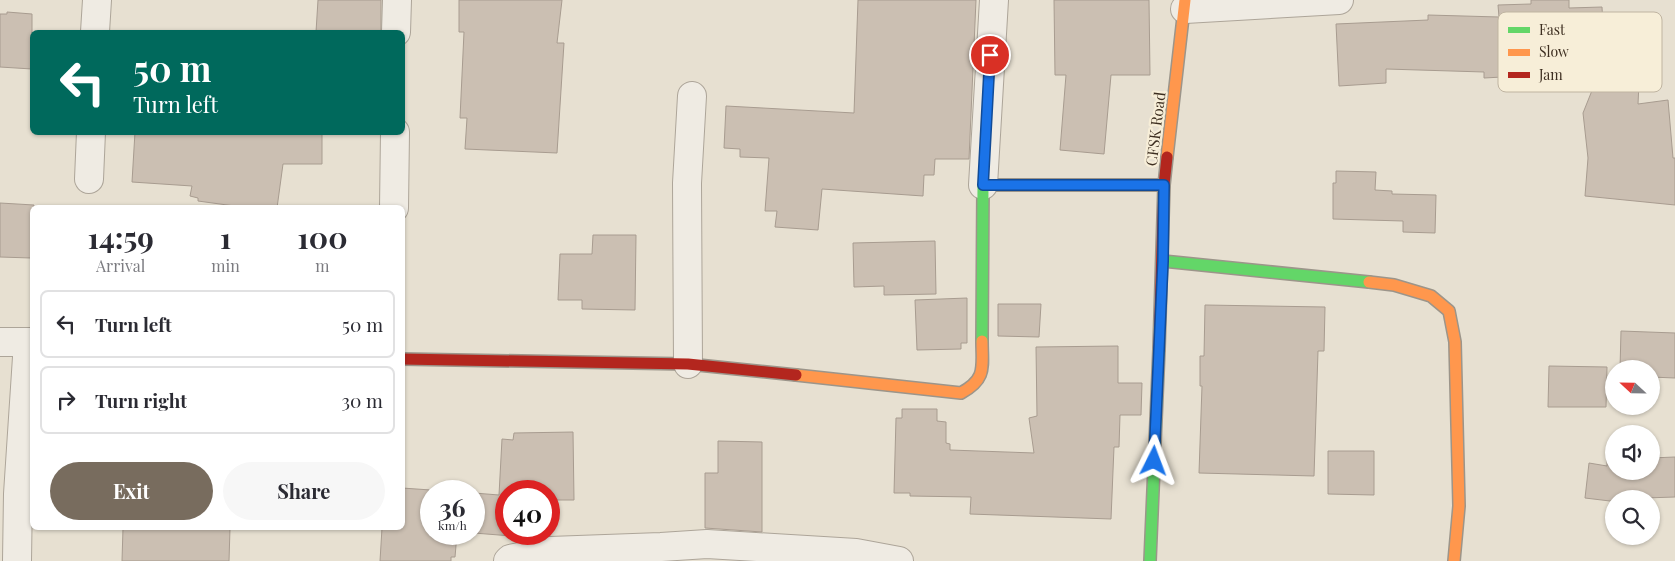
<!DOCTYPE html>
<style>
:root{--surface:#fff;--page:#f7f7f7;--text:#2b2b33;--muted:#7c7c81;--line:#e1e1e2;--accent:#786c5e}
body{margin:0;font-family:"Playfair Display",serif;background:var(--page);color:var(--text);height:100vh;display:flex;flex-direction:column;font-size:19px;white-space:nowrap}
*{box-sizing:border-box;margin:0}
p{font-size:16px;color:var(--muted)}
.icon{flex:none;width:28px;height:28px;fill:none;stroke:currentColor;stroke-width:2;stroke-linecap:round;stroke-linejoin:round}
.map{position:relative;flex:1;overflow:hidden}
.sheet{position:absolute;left:30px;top:205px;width:375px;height:325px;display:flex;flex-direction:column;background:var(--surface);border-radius:8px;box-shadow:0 1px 4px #0004}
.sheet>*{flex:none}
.banner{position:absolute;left:30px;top:30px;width:375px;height:105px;border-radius:8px;box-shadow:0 1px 4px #0004;background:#00695c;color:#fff;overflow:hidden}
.needle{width:32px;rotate:292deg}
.buttons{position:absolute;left:1605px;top:360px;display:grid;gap:10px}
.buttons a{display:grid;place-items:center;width:55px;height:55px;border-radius:50%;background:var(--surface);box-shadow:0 1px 4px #0004;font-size:25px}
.speed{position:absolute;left:420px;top:480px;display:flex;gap:10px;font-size:25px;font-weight:700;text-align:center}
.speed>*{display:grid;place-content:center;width:65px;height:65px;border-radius:50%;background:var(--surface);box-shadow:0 1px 4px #0004;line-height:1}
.speed small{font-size:12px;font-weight:400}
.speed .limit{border:8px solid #d22;background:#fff;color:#111}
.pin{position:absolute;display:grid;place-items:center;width:42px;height:42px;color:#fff;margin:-21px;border:2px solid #fff;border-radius:50%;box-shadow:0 1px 5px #0007}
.me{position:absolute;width:55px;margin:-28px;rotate:3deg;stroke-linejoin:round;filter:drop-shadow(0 0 4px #0008)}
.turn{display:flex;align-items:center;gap:18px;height:105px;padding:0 20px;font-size:22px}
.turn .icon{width:65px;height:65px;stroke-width:2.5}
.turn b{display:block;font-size:35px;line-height:42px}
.eta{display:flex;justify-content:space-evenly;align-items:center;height:85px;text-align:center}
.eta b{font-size:30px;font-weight:700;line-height:35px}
.action{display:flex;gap:10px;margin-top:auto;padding:10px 20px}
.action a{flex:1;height:58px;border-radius:30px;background:var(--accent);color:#fff;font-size:20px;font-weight:700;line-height:58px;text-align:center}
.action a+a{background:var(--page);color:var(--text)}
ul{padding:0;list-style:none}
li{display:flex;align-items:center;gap:15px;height:68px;margin:0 10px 8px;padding:0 10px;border:2px solid var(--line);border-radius:8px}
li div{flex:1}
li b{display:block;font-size:19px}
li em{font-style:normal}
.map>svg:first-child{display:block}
</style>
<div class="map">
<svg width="1675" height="561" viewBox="0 0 1675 561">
<rect width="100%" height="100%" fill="#e7e0d1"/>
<path fill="#cbbfb2" stroke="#a89c90" d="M318,0h63v32h-65z
M459,0h103l-5,43h7l-7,110 -92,-4 2,-31h-7l4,-86h-5z
M858,0h118l-7,159h-34l-1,16h-10l-1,21 -101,-7 -4,41 -43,-3 2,-16h-12l4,-53 -29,-1v-8l-16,-1 2,-42 128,7z
M1054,0h95l1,75h-39l-7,79 -44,-4 6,-75h-11z
M1531,0h38v8l33,-1 1,19h12v16l26,-1 -3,63 30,-4 5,58h2v47l-90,-9 3,-38 -5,-45 18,-45h-23v-3l-58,1 1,10 -37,2v-6l-98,-3v14l-47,3 -3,-62 92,-4v-5l71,2 -1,-12 33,-1z
M7,12l25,2v55l-32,-2v-53h7z
M135,132h187v32h-39l-6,44h-28l-51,-7v-3l-8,-2 2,-10 -60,-4z
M1336,171l40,1 -1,18 17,1v3l44,1 -1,38 -32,-1v-11l-70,-2v-36h3z
M0,203l34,2 -3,53 -31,-1z
M593,235h43l-1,75 -53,-1v-9h-24l2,-46h32z
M935,241l1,53 -52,1v-9l-30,1 -1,-44z
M967,298v45h-6v6l-44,1 -2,-50z
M998,304h43l-2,33 -41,-1z
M1205,305l120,2 -1,44h-6l-4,125 -115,-3 3,-87h-2v-30h4z
M1621,331l54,2v45l-24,-1v-8h-31z
M1118,346v37h24l-1,32h-21l-1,32h-5l-3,72 -141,-5 1,-17 -61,-1v-3h-16l2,-75h6v-9h35v12l9,1v21l4,1v6l84,3 -5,-35 8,-2 -1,-69z
M1549,366l58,1 -1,40h-58z
M573,432l1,68h-23l-2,24v-33h-43v43h42v2l-12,2 -62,-5v-40l25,2 3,-56 11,1 1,-7z
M718,441l44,1v90l-57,-4v-55h13z
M1328,451h46v44l-46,-1z
M1675,457v40l-61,2v1l-4,1 -25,-3 4,-35 18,3v-6h7v11h37v-13z
M402,488l43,3h-14v43h26l-2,23h-4v4h-71l2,-33h20z
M123,528h107l-1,33h-107z"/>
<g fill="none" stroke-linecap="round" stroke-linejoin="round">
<defs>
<path id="street" d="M1185,9l154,-9
M95,32l2,-32
M396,32l1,-32
M89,179l2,-47
M983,185l11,-185
M394,208l1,-76
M0,342h32
M688,364l-1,-181 5,-87
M17,561l1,-67 10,-152
M508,561l2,-2 40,-8 111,-4 46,-3 149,9 43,8"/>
<path id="fast" d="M1163,261l206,21
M982,341l1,-156h53
M1150,561l9,-212"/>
<path id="slow" d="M1167,157l18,-157
M1036,185h128
M1369,282l25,3 37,11 18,15 6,31 4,164 -5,55
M796,375l165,18c26,-14 21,-26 21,-52"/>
<path id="jam" d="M1159,349l5,-164 3,-28
M402,359l286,5 108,11"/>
</defs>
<use href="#street" stroke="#ada599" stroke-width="30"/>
<use href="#fast" stroke="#9c958a" stroke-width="14"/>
<use href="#slow" stroke="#9c958a" stroke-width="14"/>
<use href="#jam" stroke="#9c958a" stroke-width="14"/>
<use href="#street" stroke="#efebe3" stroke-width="28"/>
<use href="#fast" stroke="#63d668" stroke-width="11"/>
<use href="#slow" stroke="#ff974d" stroke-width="11"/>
<use href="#jam" stroke="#b3261e" stroke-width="11"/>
</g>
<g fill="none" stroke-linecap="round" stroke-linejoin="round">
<defs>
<path id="route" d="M990,55l-7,130h181l-1,76 -9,200"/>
</defs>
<use href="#route" stroke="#114b97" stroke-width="12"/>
<use href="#route" stroke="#1a73e8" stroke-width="9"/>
</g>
<g text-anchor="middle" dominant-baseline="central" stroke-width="4.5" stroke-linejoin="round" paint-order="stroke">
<g font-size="15" fill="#3d2e20" stroke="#f7eed8">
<text transform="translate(1155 129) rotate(-83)">CFSK Road</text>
</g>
</g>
<rect x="1498" y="12" width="164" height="80" rx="8" fill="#f7eed8" stroke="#bfb4a1" stroke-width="1"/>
<rect x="1508" y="27" width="22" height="6" fill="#63d668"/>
<rect x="1508" y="49" width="22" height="7" fill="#ff974d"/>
<rect x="1508" y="72" width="22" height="6" fill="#b3261e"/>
<g font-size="14" fill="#3d2e20">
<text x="1539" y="35">Fast</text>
<text x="1539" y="57">Slow</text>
<text x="1539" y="80">Jam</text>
</g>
</svg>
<div class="buttons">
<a><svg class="needle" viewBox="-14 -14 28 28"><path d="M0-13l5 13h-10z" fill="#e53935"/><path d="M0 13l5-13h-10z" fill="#7c7c81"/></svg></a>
<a><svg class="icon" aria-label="sound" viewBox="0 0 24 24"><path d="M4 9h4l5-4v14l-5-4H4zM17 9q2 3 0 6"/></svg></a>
<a><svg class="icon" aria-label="search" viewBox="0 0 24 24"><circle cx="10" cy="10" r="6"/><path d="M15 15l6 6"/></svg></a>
</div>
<div class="speed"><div>36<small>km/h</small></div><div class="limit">40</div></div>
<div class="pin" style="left:990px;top:55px;background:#d93025"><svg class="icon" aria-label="arrive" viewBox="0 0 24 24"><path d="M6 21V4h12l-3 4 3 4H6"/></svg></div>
<svg class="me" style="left:1154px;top:461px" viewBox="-20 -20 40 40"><path d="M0-17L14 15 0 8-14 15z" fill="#1a73e8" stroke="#fff" stroke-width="4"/></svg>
<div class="banner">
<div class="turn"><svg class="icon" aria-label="left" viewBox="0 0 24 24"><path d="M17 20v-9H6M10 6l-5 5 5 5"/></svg><div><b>50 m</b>Turn left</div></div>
</div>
<section class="sheet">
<div class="eta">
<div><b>14:59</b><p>Arrival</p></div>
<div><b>1</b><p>min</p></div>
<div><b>100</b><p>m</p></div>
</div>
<ul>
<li><svg class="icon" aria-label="left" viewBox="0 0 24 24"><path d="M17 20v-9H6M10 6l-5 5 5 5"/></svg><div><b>Turn left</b></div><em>50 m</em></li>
<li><svg class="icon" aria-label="right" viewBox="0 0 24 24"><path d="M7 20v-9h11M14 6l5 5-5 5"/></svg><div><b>Turn right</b></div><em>30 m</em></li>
</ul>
<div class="action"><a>Exit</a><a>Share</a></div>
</section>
</div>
